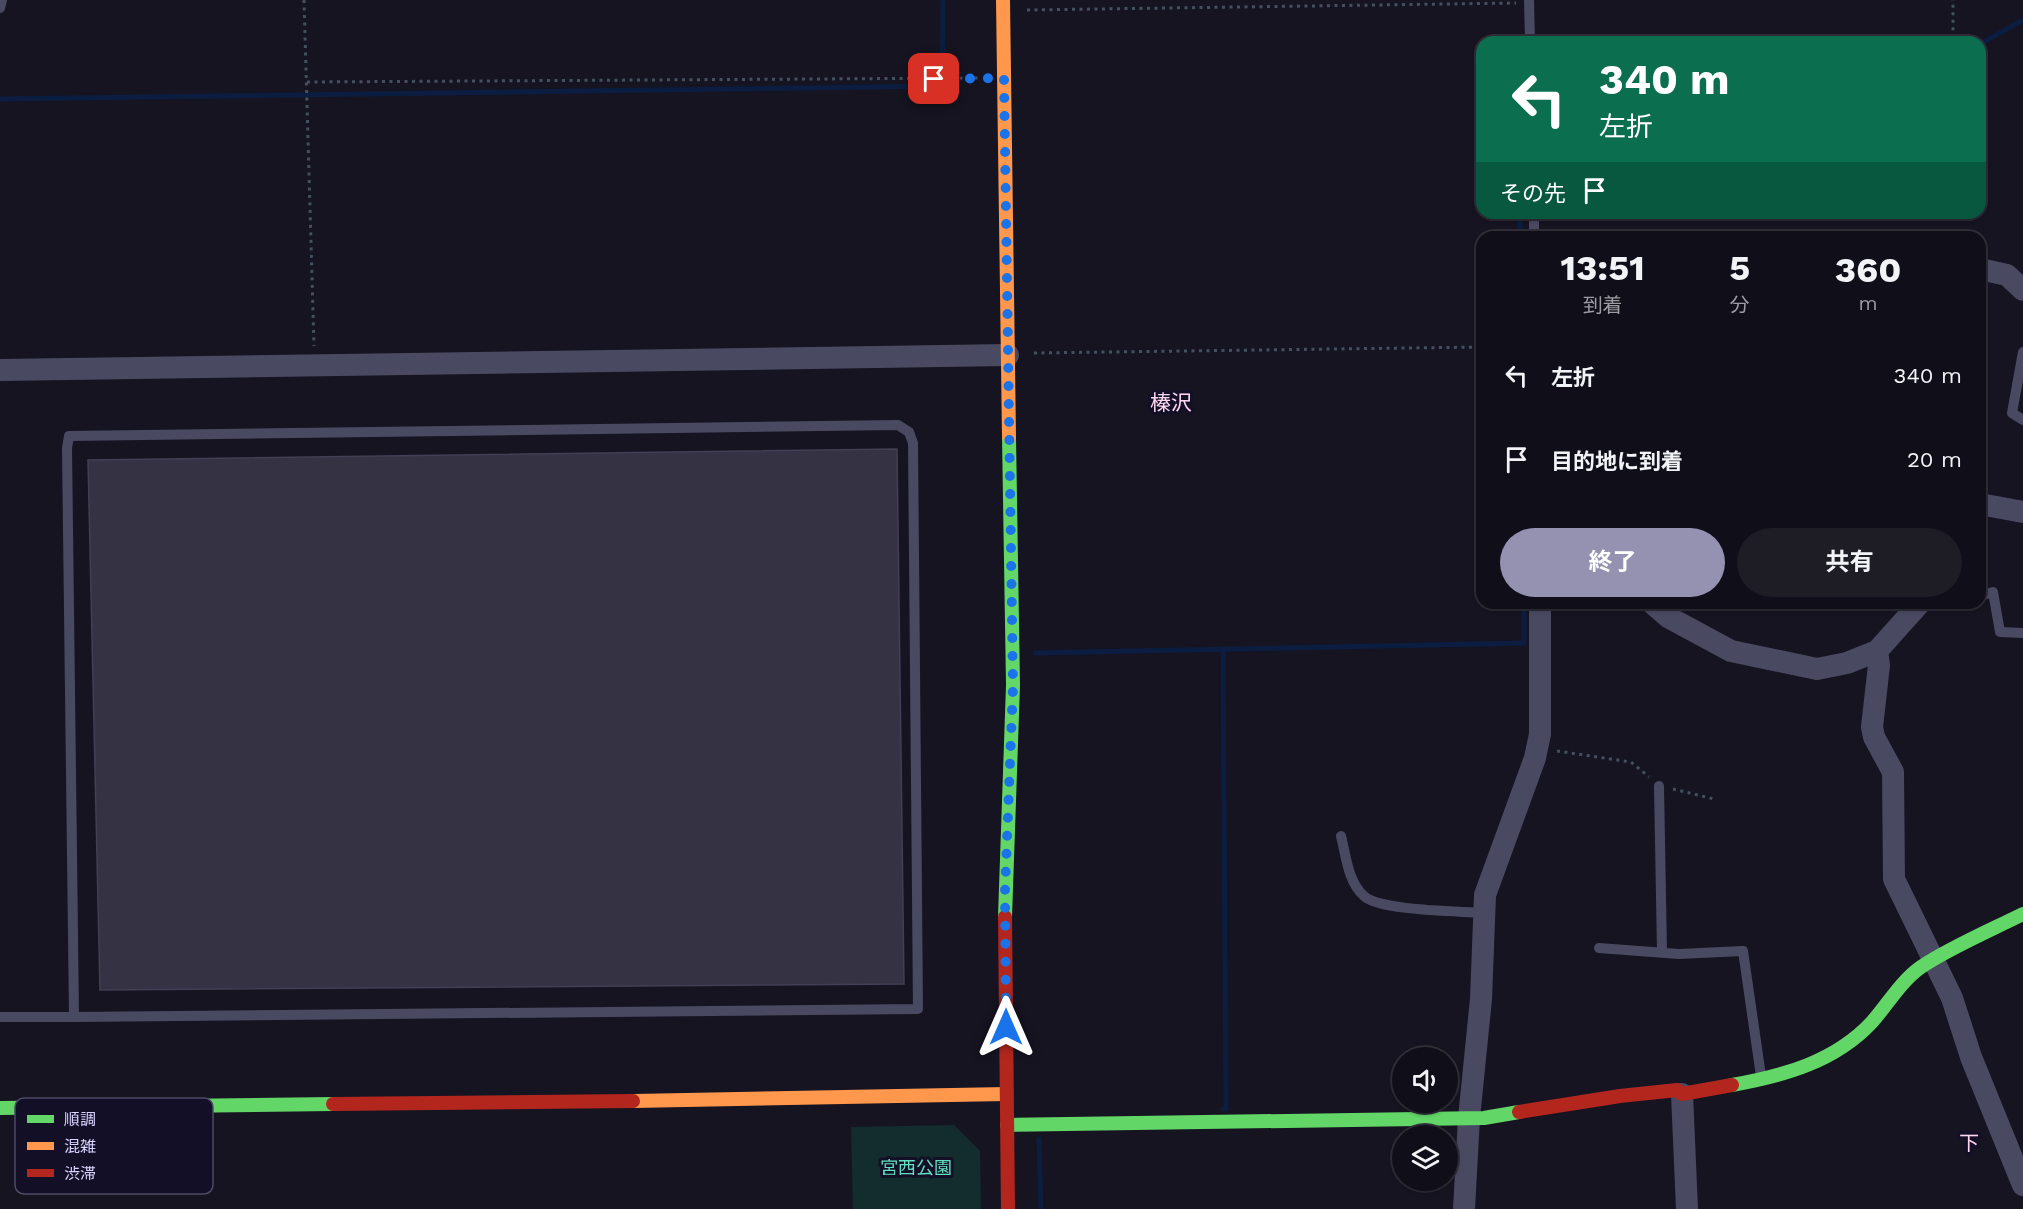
<!DOCTYPE html>
<html lang="ja">
<meta charset="utf-8">
<style>
:root{--surface:#100f19;--page:#1e1d26;--text:#f1f3f6;--muted:#9c9ca2;--line:#302f38;--accent:#9591b1}
body{margin:0;font-family:"Work Sans","Noto Sans JP",sans-serif;background:var(--page);color:var(--text);height:100vh;display:flex;flex-direction:column;font-size:22px;white-space:nowrap}
*{box-sizing:border-box;margin:0}
p{font-size:20px;color:var(--muted)}
.icon{flex:none;width:33px;height:33px;fill:none;stroke:currentColor;stroke-width:2;stroke-linecap:round;stroke-linejoin:round}
.map{position:relative;flex:1;overflow:hidden}
.drawer{position:absolute;left:1476px;top:231px;width:510px;height:378px;display:flex;flex-direction:column;background:var(--surface);border-radius:18px;box-shadow:0 2px 4px #0004,0 0 0 2px var(--line)}
.drawer>*{flex:none}
.banner{position:absolute;left:1476px;top:36px;width:510px;height:183px;border-radius:18px;box-shadow:0 2px 4px #0004,0 0 0 2px var(--line);background:#0b6e4f;color:#fff;overflow:hidden}
.controls{position:absolute;left:1392px;top:1047px;display:grid;gap:12px}
.controls a{display:grid;place-items:center;width:66px;height:66px;border-radius:50%;background:var(--surface);box-shadow:0 2px 4px #0004,0 0 0 2px var(--line);font-size:30px}
.pin{position:absolute;display:grid;place-items:center;width:51px;height:51px;color:#fff;margin:-26px;border-radius:12px;box-shadow:0 3px 9px #0006}
.me{position:absolute;width:66px;margin:-33px;rotate:0deg;stroke-linejoin:round;filter:drop-shadow(0 0 4px #0008)}
.turn{display:flex;align-items:center;gap:21px;height:126px;padding:0 24px;font-size:27px}
.turn .icon{width:78px;height:78px;stroke-width:2.5}
.turn b{display:block;font-size:42px;line-height:51px}
.then{display:flex;align-items:center;height:57px;padding:0 24px;background:#0003;gap:12px;font-size:22px}
.eta{display:flex;justify-content:space-evenly;align-items:center;height:102px;text-align:center}
.eta b{font-size:36px;font-weight:700;line-height:42px}
.cta{display:flex;gap:12px;margin-top:auto;padding:12px 24px}
.cta a{flex:1;height:69px;border-radius:36px;background:var(--accent);color:#fff;font-size:24px;font-weight:700;line-height:69px;text-align:center}
.cta a+a{background:var(--page);color:var(--text)}
ul{padding:0;list-style:none}
li{display:flex;align-items:center;gap:18px;height:84px;padding:0 24px}
li div{flex:1}
li b{display:block;font-size:22px}
li em{font-style:normal}
.map>svg:first-child{display:block}
</style>
<div class="map">
<svg width="2023" height="1209" viewBox="0 0 2023 1209">
<rect width="100%" height="100%" fill="#161421"/>
<path fill="#132c2d" d="M954,1125l26,26 1,58h-128l-2,-82z"/>
<g fill="none" stroke-linecap="round" stroke-linejoin="round">
<path stroke="#0b1e41" stroke-width="5" d="M1980,44l43,-24
M0,99l942,-13 1,-86
M1520,213v24
M1035,653l489,-10v-40
M1223,1109h3l-3,-460
M1039,1139l2,70"/>
</g>
<path fill="#343243" stroke="#433f54" stroke-width="1.5" d="M897,449l7,535 -804,6 -12,-530z"/>
<g fill="none" stroke-linecap="round" stroke-linejoin="round">
<path stroke="#44505f" stroke-width="3" stroke-dasharray="3 4.5" stroke-linecap="butt" d="M304,0l10,346
M1027,10l489,-7
M1947,42l6,-4v-38
M307,82l674,-4
M1034,353l448,-6
M1557,751l74,11 18,15
M1673,789l41,10"/>
<path stroke="#4a4962" stroke-width="10" d="M1529,0l1,42
M0,8l2,-8
M1534,213v24
M2023,352l-11,61 11,7
M1980,596l13,-4 7,40 23,1
M1954,603h2
M1659,786l3,166
M1341,836c5,20 7,46 23,60 16,15 94,15 119,17
M1599,948l80,6 64,-3 18,125
M0,1017h74l844,-8 -5,-566 -4,-11 -11,-7 -829,11 -2,12 7,569"/>
<path stroke="#4a4962" stroke-width="22" d="M1980,269l27,6 16,15
M0,370l1008,-15
M1980,504l43,8
M1652,603l16,14 63,34 86,18 30,-6 30,-12 43,-48
M1877,651l2,14 -7,62 2,10 19,35 1,107 58,119 19,59 52,128
M1682,1094l5,115
M1464,1209l5,-91 12,-119 4,-104 50,-137 5,-24v-131"/>
<path stroke="#63d668" stroke-width="14" d="M1005,917l8,-232 -4,-248
M1732,1085c51,-9 103,-23 140,-63 16,-18 29,-41 49,-55 28,-19 70,-37 102,-53
M0,1108l333,-4
M1007,1125l477,-7 35,-6"/>
<path stroke="#ff974d" stroke-width="14" d="M1003,0l6,437
M633,1101l373,-7"/>
<path stroke="#b3261e" stroke-width="14" d="M1005,917l3,292
M333,1104l300,-3
M1519,1112l101,-16 57,-6 5,4 50,-9"/>
</g>
<g fill="none" stroke-linecap="round" stroke-linejoin="round">
<path stroke="#1a73e8" stroke-width="10" stroke-dasharray="0 18" d="M934,79l70,-1 9,608 -8,206 1,135"/>
</g>
<g text-anchor="middle" dominant-baseline="central" stroke-width="6" stroke-linejoin="round" paint-order="stroke">
<g font-size="18" fill="#5fe0c0" stroke="#130f26">
<text x="916" y="1167">宮西公園</text>
</g>
<g font-size="20" fill="#ffd6f0" stroke="#130f26">
<text x="1969" y="1143">下</text>
</g>
<g font-size="21" fill="#ffd6f0" stroke="#130f26">
<text x="1171" y="402">榛沢</text>
</g>
</g>
<rect x="15" y="1098" width="198" height="96" rx="9" fill="#130f26" stroke="#4e4a67" stroke-width="1.5"/>
<rect x="27" y="1115" width="27" height="8" fill="#63d668"/>
<rect x="27" y="1142" width="27" height="8" fill="#ff974d"/>
<rect x="27" y="1169" width="27" height="8" fill="#b3261e"/>
<g font-size="16" fill="#d9d4ff">
<text x="64" y="1125">順調</text>
<text x="64" y="1152">混雑</text>
<text x="64" y="1179">渋滞</text>
</g>
</svg>
<div class="controls">
<a><svg class="icon" aria-label="sound" viewBox="0 0 24 24"><path d="M4 9h4l5-4v14l-5-4H4zM17 9q2 3 0 6"/></svg></a>
<a><svg class="icon" aria-label="layers" viewBox="0 0 24 24"><path d="M12 4l9 5-9 5-9-5zM3 14l9 5 9-5"/></svg></a>
</div>
<div class="pin" style="left:934px;top:79px;background:#d93025"><svg class="icon" aria-label="arrive" viewBox="0 0 24 24"><path d="M6 21V4h12l-3 4 3 4H6"/></svg></div>
<svg class="me" style="left:1006px;top:1027px" viewBox="-20 -20 40 40"><path d="M0-17L14 15 0 8-14 15z" fill="#1a73e8" stroke="#fff" stroke-width="4"/></svg>
<div class="banner">
<div class="turn"><svg class="icon" aria-label="left" viewBox="0 0 24 24"><path d="M17 20v-9H6M10 6l-5 5 5 5"/></svg><div><b>340 m</b>左折</div></div>
<div class="then">その先<svg class="icon" aria-label="arrive" viewBox="0 0 24 24"><path d="M6 21V4h12l-3 4 3 4H6"/></svg></div>
</div>
<section class="drawer">
<div class="eta">
<div><b>13:51</b><p>到着</p></div>
<div><b>5</b><p>分</p></div>
<div><b>360</b><p>m</p></div>
</div>
<ul>
<li><svg class="icon" aria-label="left" viewBox="0 0 24 24"><path d="M17 20v-9H6M10 6l-5 5 5 5"/></svg><div><b>左折</b></div><em>340 m</em></li>
<li><svg class="icon" aria-label="arrive" viewBox="0 0 24 24"><path d="M6 21V4h12l-3 4 3 4H6"/></svg><div><b>目的地に到着</b></div><em>20 m</em></li>
</ul>
<div class="cta"><a>終了</a><a>共有</a></div>
</section>
</div>
